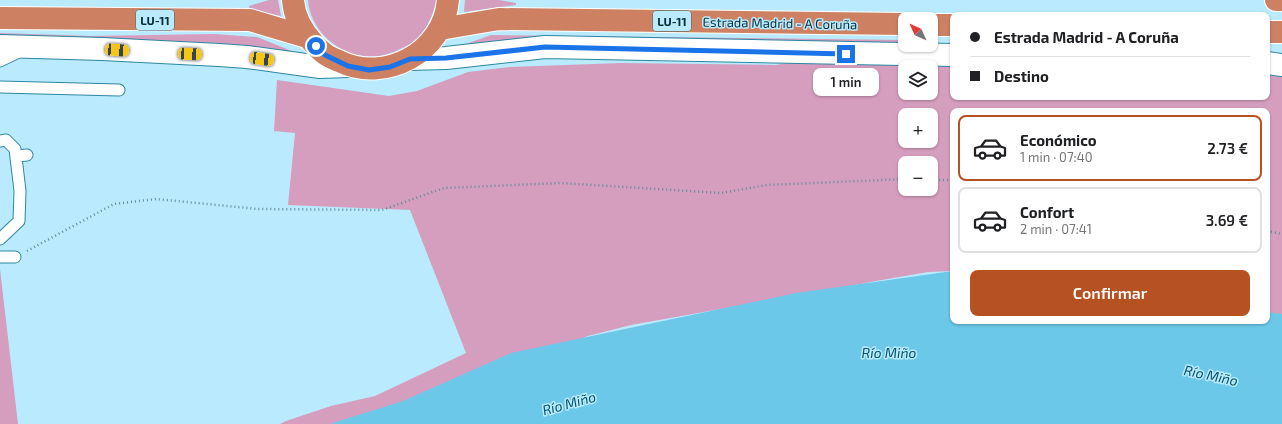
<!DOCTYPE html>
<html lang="es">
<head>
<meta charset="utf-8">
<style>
  body { margin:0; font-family:"Exo 2",sans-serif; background:#f2f2f2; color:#202124; height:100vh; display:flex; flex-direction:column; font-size:15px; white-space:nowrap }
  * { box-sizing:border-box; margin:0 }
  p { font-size:13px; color:#757577 }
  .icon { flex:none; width:22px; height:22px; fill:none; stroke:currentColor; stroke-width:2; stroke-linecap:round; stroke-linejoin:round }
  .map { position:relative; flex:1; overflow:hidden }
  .panel { position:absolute; left:950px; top:108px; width:320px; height:216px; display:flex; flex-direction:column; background:#fff; border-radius:8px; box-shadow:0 1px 3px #0004 }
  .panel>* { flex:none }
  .top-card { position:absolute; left:950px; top:12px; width:320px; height:88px; border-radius:8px; box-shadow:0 1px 3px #0004; display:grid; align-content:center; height:88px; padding:0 20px; background:#fff }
  .needle { width:26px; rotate:314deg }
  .tools { position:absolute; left:898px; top:12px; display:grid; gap:8px }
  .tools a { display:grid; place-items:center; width:40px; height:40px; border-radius:8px; background:#fff; box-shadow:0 1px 3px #0004; font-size:20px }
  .end { position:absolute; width:18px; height:18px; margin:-9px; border:5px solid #1a73e8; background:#fff; box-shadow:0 0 0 2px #fff }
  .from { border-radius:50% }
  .bubble { position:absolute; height:28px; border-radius:8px; background:#fff; box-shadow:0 1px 3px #0004; font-size:13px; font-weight:600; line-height:28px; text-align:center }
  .car { position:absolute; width:12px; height:24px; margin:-12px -6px; border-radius:5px; box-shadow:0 0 3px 1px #0007; background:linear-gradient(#f5c518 24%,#345 0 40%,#f5c518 0 76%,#345 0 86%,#f5c518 0) }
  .top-card b { display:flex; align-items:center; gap:14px; height:38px; font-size:15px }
  .top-card b+b { border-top:1px solid #e0e0e0 }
  .top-card i { width:10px; height:10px; background:#202124 }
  ul { padding:7px 0 0; list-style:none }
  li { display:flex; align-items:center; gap:12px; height:66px; margin:0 8px 6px; padding:0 12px; border:2px solid #e0e0e0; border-radius:8px }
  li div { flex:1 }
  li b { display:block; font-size:15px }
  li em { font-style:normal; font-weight:600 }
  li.selected { border-color:#b65122 }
  li>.icon { width:36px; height:36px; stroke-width:1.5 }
  .cta { display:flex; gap:8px; margin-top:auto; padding:8px 20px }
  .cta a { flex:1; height:46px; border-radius:8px; background:#b65122; color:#fff; font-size:16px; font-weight:600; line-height:46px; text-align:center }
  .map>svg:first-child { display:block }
</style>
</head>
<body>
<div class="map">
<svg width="1282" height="424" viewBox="0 0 1282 424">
  <rect width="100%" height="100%" fill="#baeafd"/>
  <path fill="#d59dbe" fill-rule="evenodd" d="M269,0h9l3,16 -31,-6 -1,-4z
    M308,0h129c-5,16 -10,31 -24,42 -3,3 -7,4 -11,6 -11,6 -25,10 -38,8 -28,-3 -54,-27 -56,-56z
    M465,0h34l17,3v2l-52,7z
    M0,33l90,3 124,-2 43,3 37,15 -33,2 -261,-13z
    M491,35l414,5v4l-445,2z
    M823,57l130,2v38h314v-27l15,2v252l-15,-4v-209h-314v160l-25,1 -52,9 -77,15 -67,11 -101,18 -43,11 -81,33 -92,55h-135l6,-3 45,-15 44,-10 91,-43 -56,-143 -122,-5 7,-72 -21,-2 3,-51 112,16 28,-5 51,-19 42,-5 111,-4 155,2zM905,67h26v26h-26zM905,115h26v26h-26zM905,163h26v26h-26z
    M0,269l18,155h-18z"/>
  <path fill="#6cc8e8" d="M953,271v50h314v-9l15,2v110h-952l73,-23 108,-48 285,-60z"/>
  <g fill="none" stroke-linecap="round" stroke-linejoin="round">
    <defs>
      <path id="lane" d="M0,61l21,-10
        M0,87l119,3
        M0,141l6,-1 9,9 5,42 -1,30 -19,18
        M17,156l10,-1
        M0,257h15"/>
      <path id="street" d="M0,46l102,3 117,6 28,2 73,10 28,-1
        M409,59l37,-1 99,-11 408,8
        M1267,63l15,2"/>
      <path id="highway" d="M293,0c1,16 10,32 21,44 3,3 7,7 11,10 4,3 9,5 14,7 46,23 105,-9 109,-61
        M1276,0h6
        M0,18l250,2 57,17
        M931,25h22
        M440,29l59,-10 406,5
        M1267,32h15"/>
    </defs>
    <use href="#lane" stroke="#2c87a3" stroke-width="13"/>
    <use href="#street" stroke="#2c87a3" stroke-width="24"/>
    <use href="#highway" stroke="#fff" stroke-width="24"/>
    <path stroke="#618d9c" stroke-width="2.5" stroke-dasharray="1 3" stroke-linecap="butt" d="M931,180h22
      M1267,231l15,3
      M27,251l87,-47 42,-5 102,10 124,1 62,-22 117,-5 160,10 46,-8 138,-6"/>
    <use href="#lane" stroke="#fff" stroke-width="11"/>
    <use href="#street" stroke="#fff" stroke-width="22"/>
    <use href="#highway" stroke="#cd8162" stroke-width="22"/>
  </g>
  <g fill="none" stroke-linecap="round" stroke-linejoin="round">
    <path stroke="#1a73e8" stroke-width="5" d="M316,46l9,9 23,11 21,4 21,-3 20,-8 36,-1 99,-11 301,7"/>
  </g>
  <g text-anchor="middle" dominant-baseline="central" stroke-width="3" stroke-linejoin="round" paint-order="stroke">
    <g fill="#baeafd" stroke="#3d6674" stroke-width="1">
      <rect x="136" y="10" width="38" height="20" rx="3"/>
      <rect x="653" y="11" width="38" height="20" rx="3"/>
    </g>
    <g font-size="12" font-weight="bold" fill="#072e3a">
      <text x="155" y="20">LU-11</text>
      <text x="672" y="21">LU-11</text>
    </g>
    <g font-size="13" fill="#072e3a" stroke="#baeafd">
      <text transform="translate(780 23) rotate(1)">Estrada Madrid - A Coruña</text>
    </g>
    <g font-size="14" font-style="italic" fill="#005469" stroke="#baeafd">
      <text x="889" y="352">Río Miño</text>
      <text transform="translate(1211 375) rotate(12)">Río Miño</text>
      <text transform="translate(569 403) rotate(-15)">Río Miño</text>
    </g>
  </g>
</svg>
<div class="tools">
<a><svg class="needle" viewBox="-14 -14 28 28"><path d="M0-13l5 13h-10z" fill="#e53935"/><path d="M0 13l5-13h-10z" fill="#757577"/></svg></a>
<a><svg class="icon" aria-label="layers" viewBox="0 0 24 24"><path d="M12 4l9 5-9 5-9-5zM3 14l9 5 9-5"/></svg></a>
<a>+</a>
<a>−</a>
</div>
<i class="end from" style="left:316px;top:46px"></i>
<i class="end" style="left:846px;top:54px"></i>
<div class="bubble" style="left:813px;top:68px;width:66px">1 min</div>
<i class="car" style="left:117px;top:50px;rotate:94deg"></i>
<i class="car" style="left:190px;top:54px;rotate:93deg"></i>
<i class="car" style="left:262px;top:59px;rotate:98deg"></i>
<div class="top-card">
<b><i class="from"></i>Estrada Madrid - A Coruña</b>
<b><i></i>Destino</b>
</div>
<section class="panel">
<ul>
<li class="selected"><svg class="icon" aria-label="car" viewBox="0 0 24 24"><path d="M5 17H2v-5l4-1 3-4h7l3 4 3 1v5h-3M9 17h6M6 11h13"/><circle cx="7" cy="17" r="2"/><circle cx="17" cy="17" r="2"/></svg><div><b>Económico</b><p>1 min · 07:40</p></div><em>2.73 €</em></li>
<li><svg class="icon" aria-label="car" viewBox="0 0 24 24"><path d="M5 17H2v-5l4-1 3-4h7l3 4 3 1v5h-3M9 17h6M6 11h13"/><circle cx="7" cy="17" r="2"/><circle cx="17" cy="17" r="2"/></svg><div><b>Confort</b><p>2 min · 07:41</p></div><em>3.69 €</em></li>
</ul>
<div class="cta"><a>Confirmar</a></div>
</section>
</div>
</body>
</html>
